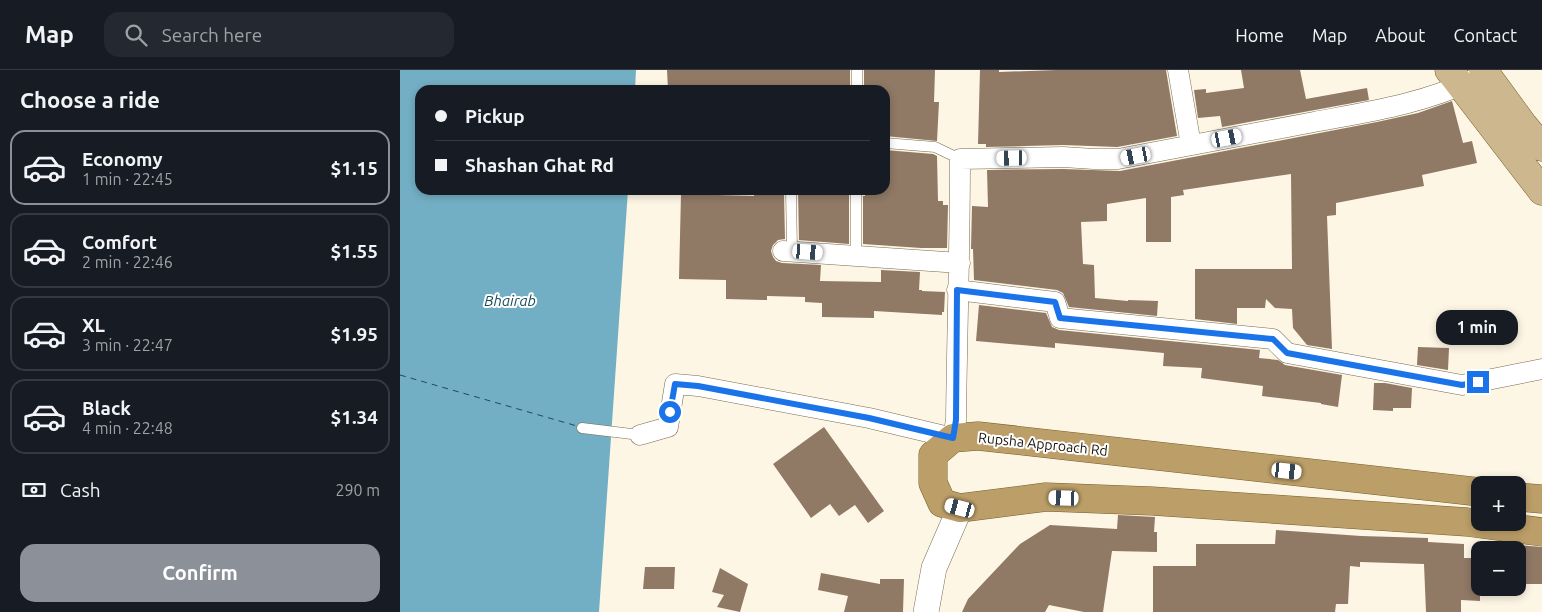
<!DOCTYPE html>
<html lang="en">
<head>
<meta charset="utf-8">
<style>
  body { margin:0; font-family:Ubuntu,sans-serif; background:#242831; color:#f1f3f6; height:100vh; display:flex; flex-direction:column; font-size:19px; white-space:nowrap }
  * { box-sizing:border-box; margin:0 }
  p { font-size:16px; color:#9ea1a6 }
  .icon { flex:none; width:28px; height:28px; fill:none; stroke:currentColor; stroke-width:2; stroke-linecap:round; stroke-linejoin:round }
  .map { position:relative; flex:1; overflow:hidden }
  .drawer { display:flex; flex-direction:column; background:#171b24; width:400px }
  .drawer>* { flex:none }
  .top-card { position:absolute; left:15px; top:15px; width:475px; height:110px; border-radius:15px; box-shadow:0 2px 8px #0003; display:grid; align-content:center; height:110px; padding:0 20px; background:#171b24 }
  .buttons { position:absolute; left:1071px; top:406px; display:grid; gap:10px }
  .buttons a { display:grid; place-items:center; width:55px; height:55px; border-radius:10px; background:#171b24; box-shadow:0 2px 8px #0003; font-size:25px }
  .end { position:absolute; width:22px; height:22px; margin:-11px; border:6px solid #1a73e8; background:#fff; box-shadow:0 0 0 2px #fff }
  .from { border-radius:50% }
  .bubble { position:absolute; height:35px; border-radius:15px; background:#171b24; box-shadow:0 2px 8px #0003; font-size:16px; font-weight:600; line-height:35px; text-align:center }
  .car { position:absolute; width:15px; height:30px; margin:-15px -8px; border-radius:6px; box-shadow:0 0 4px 1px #0007; background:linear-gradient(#fff 24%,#345 0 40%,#fff 0 76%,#345 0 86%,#fff 0) }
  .top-card b { display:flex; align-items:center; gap:18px; height:48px; font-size:19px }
  .top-card b+b { border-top:1px solid #363941 }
  .top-card i { width:12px; height:12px; background:#f1f3f6 }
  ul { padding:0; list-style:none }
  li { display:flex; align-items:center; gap:15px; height:75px; margin:0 10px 8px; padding:0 10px; border:2px solid #363941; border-radius:15px }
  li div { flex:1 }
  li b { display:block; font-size:19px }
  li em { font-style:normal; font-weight:600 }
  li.active { border-color:#8c9099 }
  li>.icon { width:45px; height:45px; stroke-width:1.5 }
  h2 { padding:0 20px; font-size:22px; line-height:60px }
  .pay { display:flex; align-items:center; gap:12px; height:55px; padding:0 20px; font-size:19px }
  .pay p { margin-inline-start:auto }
  .cta { display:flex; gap:10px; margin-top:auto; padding:10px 20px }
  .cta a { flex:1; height:58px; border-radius:15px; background:#8c9099; color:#fff; font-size:20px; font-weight:600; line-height:58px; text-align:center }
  header { display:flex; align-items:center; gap:30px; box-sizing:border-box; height:70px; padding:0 25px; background:#171b24; border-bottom:1px solid #363941 }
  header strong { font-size:24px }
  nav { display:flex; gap:28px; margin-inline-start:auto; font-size:18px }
  .search { width:350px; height:45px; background:#242831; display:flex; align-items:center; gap:12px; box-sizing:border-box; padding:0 18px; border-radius:15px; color:#9ea1a6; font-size:19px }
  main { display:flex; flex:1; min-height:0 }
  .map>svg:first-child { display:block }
</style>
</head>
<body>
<header>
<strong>Map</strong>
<div class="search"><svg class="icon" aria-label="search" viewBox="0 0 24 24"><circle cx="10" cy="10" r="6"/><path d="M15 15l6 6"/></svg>Search here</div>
<nav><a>Home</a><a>Map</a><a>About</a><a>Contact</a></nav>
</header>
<main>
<section class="drawer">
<h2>Choose a ride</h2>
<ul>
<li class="active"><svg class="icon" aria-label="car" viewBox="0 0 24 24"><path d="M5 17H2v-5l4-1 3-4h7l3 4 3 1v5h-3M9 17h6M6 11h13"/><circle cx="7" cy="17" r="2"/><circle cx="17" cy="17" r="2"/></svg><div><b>Economy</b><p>1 min · 22:45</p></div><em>$1.15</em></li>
<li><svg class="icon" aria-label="car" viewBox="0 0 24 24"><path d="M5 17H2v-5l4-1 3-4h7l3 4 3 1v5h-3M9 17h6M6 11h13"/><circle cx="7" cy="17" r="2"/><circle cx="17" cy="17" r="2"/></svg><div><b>Comfort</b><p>2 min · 22:46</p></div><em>$1.55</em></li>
<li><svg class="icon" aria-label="car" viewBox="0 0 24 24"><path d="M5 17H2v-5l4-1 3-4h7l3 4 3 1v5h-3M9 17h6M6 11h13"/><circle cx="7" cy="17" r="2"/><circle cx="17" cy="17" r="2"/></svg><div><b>XL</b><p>3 min · 22:47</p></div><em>$1.95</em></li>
<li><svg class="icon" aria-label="car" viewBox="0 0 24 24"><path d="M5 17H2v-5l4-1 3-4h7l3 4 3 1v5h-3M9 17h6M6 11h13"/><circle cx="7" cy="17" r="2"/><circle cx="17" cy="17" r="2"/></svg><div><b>Black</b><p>4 min · 22:48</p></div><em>$1.34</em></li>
</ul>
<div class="pay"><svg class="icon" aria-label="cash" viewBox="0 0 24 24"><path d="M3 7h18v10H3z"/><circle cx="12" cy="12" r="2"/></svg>Cash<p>290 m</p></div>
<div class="cta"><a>Confirm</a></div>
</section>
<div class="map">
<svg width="1142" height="542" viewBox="0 0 1142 542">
  <rect width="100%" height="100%" fill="#fef6e4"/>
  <path fill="#73afc4" d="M0,0h236l-1,20h-215v100h208l-29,422h-199z"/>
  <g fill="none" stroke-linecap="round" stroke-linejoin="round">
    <path stroke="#184c5b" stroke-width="1" stroke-dasharray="6 5" stroke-linecap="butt" d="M0,305l177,51"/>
  </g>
  <path fill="#907965" d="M267,0h183v20h-182z
    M464,0h71l-1,32h5l-2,39 -52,-5v-46h-21z
    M580,0h19v2l57,-2h110l11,66 -60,11 -54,-2 -77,2v-3h-8z
    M841,0h59l6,29 61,-11 2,12 -147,27 -2,-11 -22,2 -4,-28 12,-1v4l38,-5z
    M1052,31l11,42 9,-2 5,22 -55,12 2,11 -88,17v12l-9,1 5,133 -25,-4 -14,-17 -1,-19 -17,-1 -9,-9 -1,9h-28v16l-42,-5v-50h97l-1,-95 -108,16 1,5 -13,2v45h-25v-44l-39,6v17l-26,1 2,42 11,1 1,33 33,3v-1l30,1 -1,15 -88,-9 -6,-14 -6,-3 -83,-10 -1,-31h-2l1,-43 16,1 -1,-37 76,-1 57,2 257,-49 41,-9z
    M485,80l48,4 4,2 1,45h5v4h5l-1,43h-26l-58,-4v-48h2v-6h20z
    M398,120h13l1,4 37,1v49l-50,-4z
    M281,124l73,2v-2h30l1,45 -7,1 -5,5 -2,6 2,6 3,4 6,2 39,2 -1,16 61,1v-12l39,2 -1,18h3v1l23,1 -1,20h-2v3l-68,-4v7l-52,-1v-14l-17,-1v-5l-38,-1v4l-41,-1v-19l-47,-1z
    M579,235l67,8 6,14 7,3 201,20 -1,8 19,2 7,5 57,10 -4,32 -17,-3v-1l-59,-7 1,-10 -62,-8 1,-10 -39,-2 1,-13 -109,-10v5l-79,-7z
    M1018,277l31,1 -1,22 -31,-5z
    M974,313h11l27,5 -1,20h-18v3l-20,-1z
    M424,357l60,84 -16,12 -13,-18 -16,11 -9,-12 -19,14 -38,-54z
    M718,445l37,2 -1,15h3v20l-45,-1 -9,61h-19l-35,-7 -4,7h-83l6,-13 52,-55 30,-19 67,4z
    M876,460l85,6 67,2v4l36,2v14h16v43l-19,-1v12h-35l-2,-48 -64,-2v5l-10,-1 -2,38h-12l-1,8h-182v-46h43v-22h79z
    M1118,475l24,2v37h-24z
    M245,497h30l-1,22h-31z
    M320,498l28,16 -8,28 -23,-5 7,-12 -12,-3z
    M421,503l59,11v-5h24l-1,33h-59l4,-16 -30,-6z"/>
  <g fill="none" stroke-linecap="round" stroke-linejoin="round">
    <defs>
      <path id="service" d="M457,20v-20
        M485,73l50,4 25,12
        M389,120h2l1,61
        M456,186v-66
        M182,358l58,7"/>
      <path id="minor" d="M778,0l13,75
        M383,181l177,12
        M557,220l98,12 5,16 213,21 14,14 175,32 80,-16
        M240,365l28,-8 7,-43 23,2 171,32 84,20 3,-18c1,-87 4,-174 4,-261l103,-2 31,2h24c65,-12 130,-25 196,-37 53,-10 109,-18 158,-42"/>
      <path id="tertiary" d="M526,542l8,-44 26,-60"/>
      <path id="primary" d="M1049,0l93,121
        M1083,0l41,56 18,21"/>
      <path id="trunk" d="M1080,422l-502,-56 -25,2 -20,17v28l9,20 18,5 86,-11 106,4 315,21 75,10
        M1118,427l24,2"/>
    </defs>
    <use href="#service" stroke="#776b52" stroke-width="11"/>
    <use href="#minor" stroke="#776b52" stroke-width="21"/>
    <use href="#tertiary" stroke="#776b52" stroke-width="26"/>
    <use href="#primary" stroke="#785f2e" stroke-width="29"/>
    <use href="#trunk" stroke="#785f2e" stroke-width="29"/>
    <use href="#service" stroke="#fff" stroke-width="10"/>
    <use href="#minor" stroke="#fff" stroke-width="20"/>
    <use href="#tertiary" stroke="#fff" stroke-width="25"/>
    <use href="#primary" stroke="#cdb78e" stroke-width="28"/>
    <use href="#trunk" stroke="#bc9f68" stroke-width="28"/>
  </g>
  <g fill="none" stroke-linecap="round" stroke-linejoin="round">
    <path stroke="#1a73e8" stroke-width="6" d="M270,342l5,-28 23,2 171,32 84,20 3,-18 1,-130 98,12 5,16 213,21 14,14 175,32 16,-3"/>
  </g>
  <g text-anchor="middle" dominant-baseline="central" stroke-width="4" stroke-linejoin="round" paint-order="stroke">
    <g font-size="14" fill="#19140a" stroke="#fff">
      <text transform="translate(643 374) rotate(6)">Rupsha Approach Rd</text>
    </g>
    <g font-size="15" font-style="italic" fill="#184c5b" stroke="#fff">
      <text x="110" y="230">Bhairab</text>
    </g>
  </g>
</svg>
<div class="buttons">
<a>+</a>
<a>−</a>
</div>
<i class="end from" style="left:270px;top:342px"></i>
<i class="end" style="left:1078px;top:312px"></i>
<div class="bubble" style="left:1036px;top:240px;width:82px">1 min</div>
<i class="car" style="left:827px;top:68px;rotate:79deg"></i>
<i class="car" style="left:736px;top:86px;rotate:259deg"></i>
<i class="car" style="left:612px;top:88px;rotate:269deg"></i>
<i class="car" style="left:408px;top:182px;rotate:94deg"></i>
<i class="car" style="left:887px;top:401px;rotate:96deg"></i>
<i class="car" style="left:664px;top:428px;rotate:272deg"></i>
<i class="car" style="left:560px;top:438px;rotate:285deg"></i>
<div class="top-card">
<b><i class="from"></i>Pickup</b>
<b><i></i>Shashan Ghat Rd</b>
</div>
</div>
</main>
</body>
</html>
